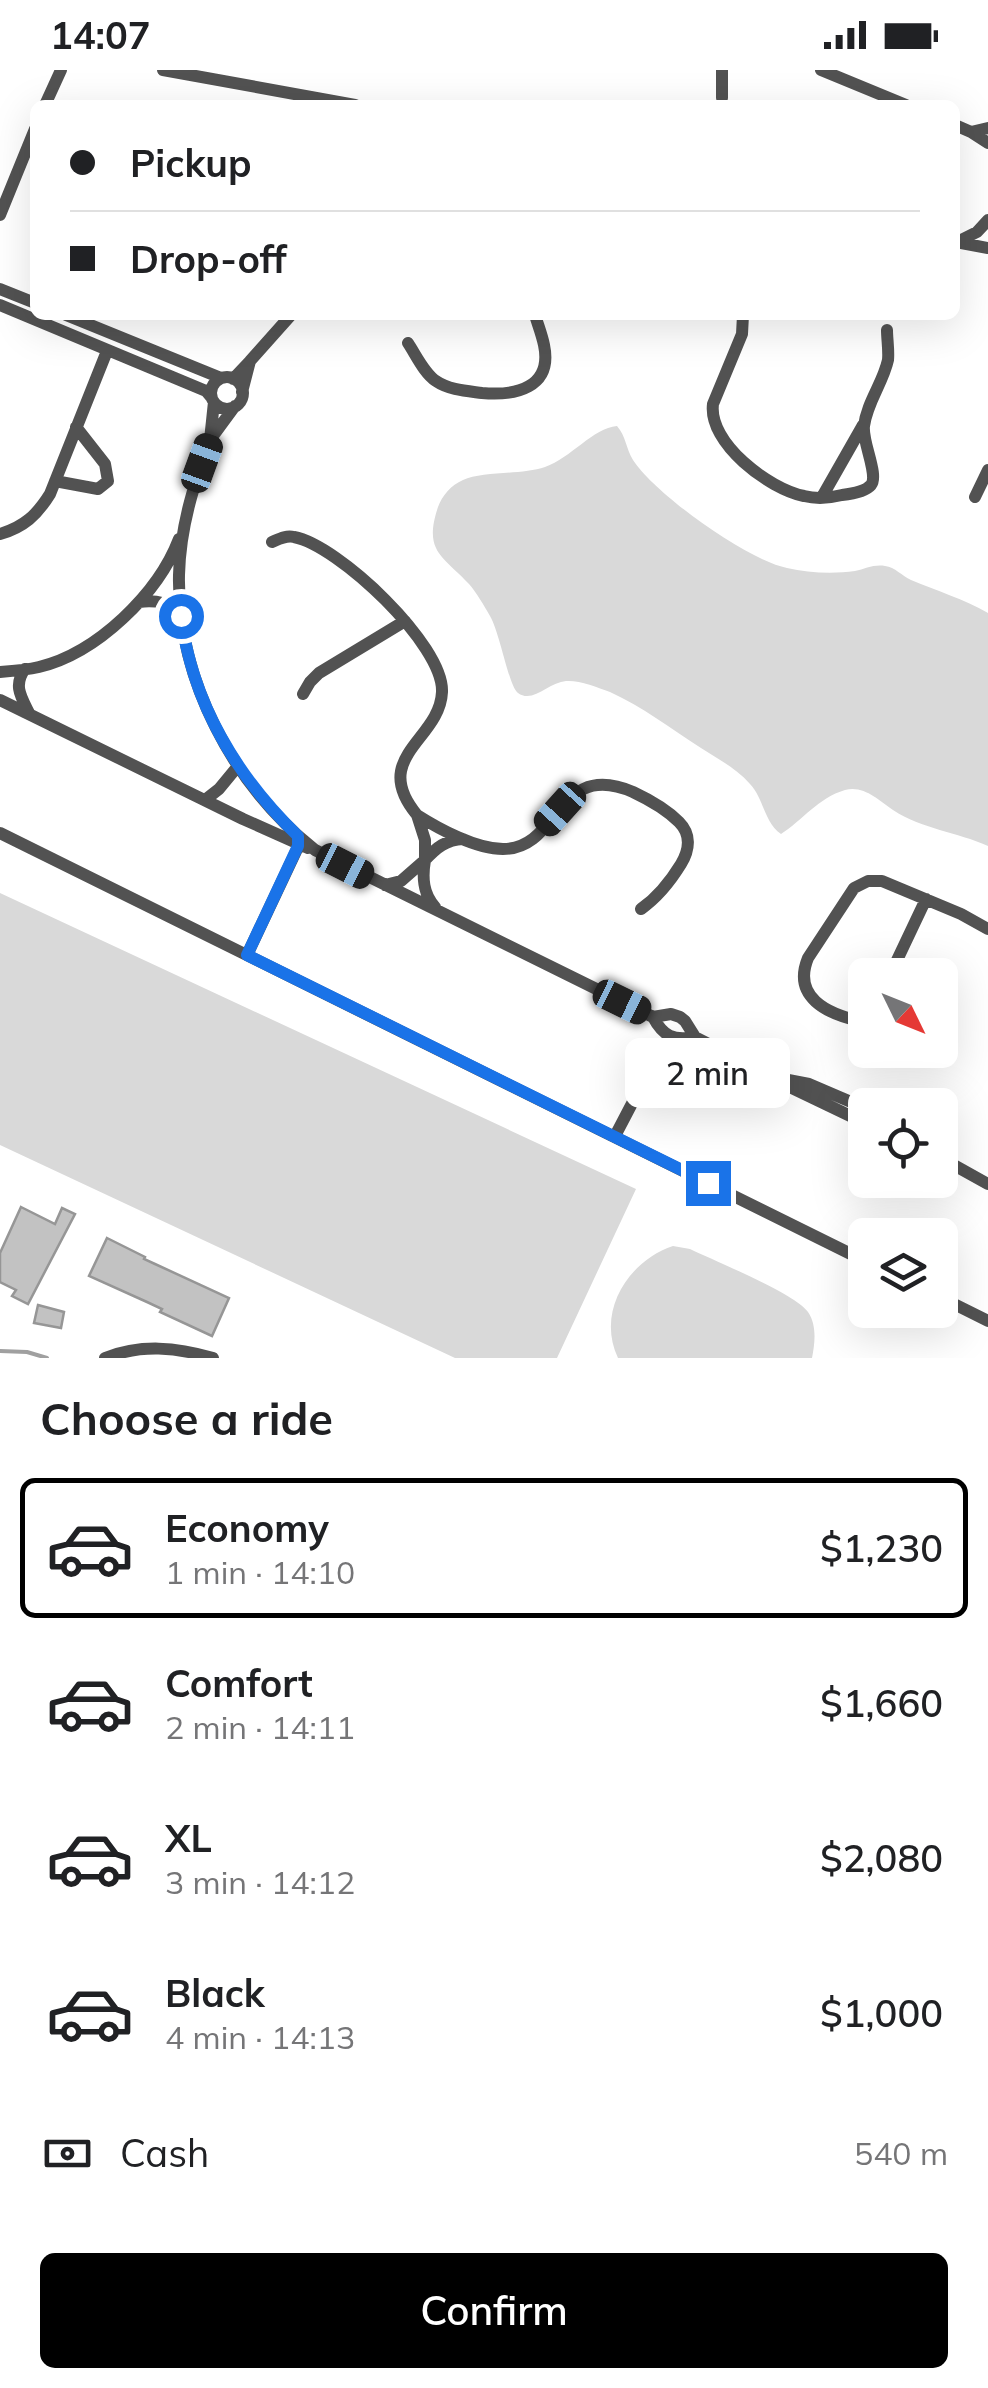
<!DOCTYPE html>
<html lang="en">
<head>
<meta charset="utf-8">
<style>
  body { margin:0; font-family:Mulish,sans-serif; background:#f6f6f6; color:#202124; height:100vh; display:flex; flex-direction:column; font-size:38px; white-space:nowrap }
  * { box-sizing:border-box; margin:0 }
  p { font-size:32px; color:#757577 }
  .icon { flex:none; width:55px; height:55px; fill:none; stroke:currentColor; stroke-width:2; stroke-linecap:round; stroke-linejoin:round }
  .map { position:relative; height:1288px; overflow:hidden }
  .drawer { display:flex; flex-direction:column; background:#fff; flex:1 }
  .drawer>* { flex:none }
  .guide { position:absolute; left:30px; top:30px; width:930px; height:220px; border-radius:15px; box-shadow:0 10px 40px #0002; display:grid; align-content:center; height:220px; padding:0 40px; background:#fff }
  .needle { width:65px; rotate:133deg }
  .tools { position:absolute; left:848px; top:888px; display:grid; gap:20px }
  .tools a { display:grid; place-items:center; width:110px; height:110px; border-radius:15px; background:#fff; box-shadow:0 10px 40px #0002; font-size:50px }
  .end { position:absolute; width:45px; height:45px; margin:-22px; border:12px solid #1a73e8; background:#fff; box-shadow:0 0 0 5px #fff }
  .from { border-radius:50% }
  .bubble { position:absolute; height:70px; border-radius:15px; background:#fff; box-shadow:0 10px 40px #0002; font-size:32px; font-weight:600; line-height:70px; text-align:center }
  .car { position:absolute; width:30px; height:60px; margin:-30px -15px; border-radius:12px; box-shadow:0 0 8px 2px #0007; background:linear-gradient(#222 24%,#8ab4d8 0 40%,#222 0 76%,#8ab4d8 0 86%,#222 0) }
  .guide b { display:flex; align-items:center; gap:35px; height:95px; font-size:38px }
  .guide b+b { border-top:2px solid #e0e0e0 }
  .guide i { width:25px; height:25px; background:#202124 }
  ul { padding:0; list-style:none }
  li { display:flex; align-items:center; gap:30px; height:140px; margin:0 20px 15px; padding:0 20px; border:5px solid transparent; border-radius:15px }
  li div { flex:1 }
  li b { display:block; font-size:38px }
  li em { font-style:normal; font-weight:600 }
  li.on { border-color:#000 }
  li>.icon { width:90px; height:90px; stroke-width:1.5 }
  h2 { padding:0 40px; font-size:45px; line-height:120px }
  .pay { display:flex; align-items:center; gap:25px; height:110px; padding:0 40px; font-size:38px }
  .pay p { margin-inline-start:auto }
  .action { display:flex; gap:20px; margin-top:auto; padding:20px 40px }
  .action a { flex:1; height:115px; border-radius:15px; background:#000; color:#fff; font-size:40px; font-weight:600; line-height:115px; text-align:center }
  .status { display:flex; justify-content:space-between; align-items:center; height:70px; padding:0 50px; background:#fff; direction:ltr }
  .status svg { height:28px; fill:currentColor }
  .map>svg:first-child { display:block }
</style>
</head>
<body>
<div class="status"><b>14:07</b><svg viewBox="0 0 49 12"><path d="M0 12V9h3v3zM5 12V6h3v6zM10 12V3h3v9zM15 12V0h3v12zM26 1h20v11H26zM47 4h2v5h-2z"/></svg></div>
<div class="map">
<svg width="988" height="1288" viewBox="0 0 988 1288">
  <rect width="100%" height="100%" fill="#fff"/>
  <path fill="#d9d9d9" d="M617,356c9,10 9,23 16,34 22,34 114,100 154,108 21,5 47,6 68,3 10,-2 19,-7 30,-5 10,1 17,10 26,14 26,11 53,19 77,33v233c-31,-14 -66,-17 -95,-36 -15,-10 -29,-25 -48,-20 -27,8 -42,30 -64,44 -17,-12 -17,-35 -31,-50 -14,-16 -32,-25 -49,-36 -31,-20 -58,-41 -91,-56 -13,-5 -31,-12 -44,-11 -17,1 -33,23 -48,12 -9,-6 -18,-60 -28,-77 -6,-10 -13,-23 -21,-32 -26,-28 -46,-32 -31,-77 4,-11 13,-22 25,-27 19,-9 59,-5 82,-13 26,-9 48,-39 72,-41z
    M0,823l636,296 -79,169h-102l-455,-213z
    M673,1176l17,3c23,11 106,45 118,63 9,13 7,31 4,46h-194c-22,-46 10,-97 55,-112z"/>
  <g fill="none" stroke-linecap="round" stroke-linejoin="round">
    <path stroke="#a0a0a0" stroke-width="4" d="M0,1281l27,1 20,6"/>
  </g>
  <path fill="#c2c2c2" stroke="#969696" stroke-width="2.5" d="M21,1137l34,17 7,-16 13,6 -47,90 -16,-8 4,-6 -16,-8v-29z
    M107,1168l38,19 -1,2 11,5 74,34 -17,38 -52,-24 2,-3 -15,-7 -58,-26z
    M38,1235l26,7 -3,16 -27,-5z"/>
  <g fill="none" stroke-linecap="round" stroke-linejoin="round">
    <path stroke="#525252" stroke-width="12" d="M163,0l192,35
      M821,0l85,35
      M722,28v-28
      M45,35l16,-35
      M955,55l16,7
      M988,58l-17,4 17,11
      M0,145l35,-86
      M956,172l32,6
      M957,172l20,-10 11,-12
      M0,219l35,14
      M0,235l206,86 5,6
      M66,245l155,63
      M743,245l-1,19 -29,70c-5,39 56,85 91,92 12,3 26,2 38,-1 9,-1 23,-3 29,-10 8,-10 -9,-43 -7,-59 3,-24 19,-43 24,-66 1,-9 -1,-21 -1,-30
      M408,273c8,12 16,30 28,38 13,9 31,10 46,12 33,3 71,-5 62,-48 -2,-10 -6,-20 -9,-30
      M250,291l41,-46
      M211 323a16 16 0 1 1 32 0a16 16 0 1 1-32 0Z
      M233,309l17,-18 -8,31
      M214,332l-4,38 25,-34
      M210,370c-16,44 -30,87 -31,135 -2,105 55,211 136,275l338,167
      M55,411l43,8 10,-8 -3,-17 -29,-37
      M822,427l41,-72
      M975,427l13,-27
      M0,464c24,-7 37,-19 50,-40l57,-143
      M272,472c7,-3 14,-7 22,-5 44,8 150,108 148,155 -2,48 -73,65 -25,123
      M139,532c17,-2 31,0 42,14
      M25,599c-12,16 -4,28 4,44
      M0,602c13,-1 26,-2 39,-5 58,-14 119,-73 140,-128
      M303,624l7,-12 9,-9 86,-52
      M0,630l243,119 65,29
      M205,730l14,-11 19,-23
      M0,763l865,428
      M463,769c-17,1 -26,8 -38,21v-20l-8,-25c22,14 59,34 86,34 58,0 53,-90 130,-57 17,8 33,17 46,30 12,12 11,27 2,42 -11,18 -23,33 -40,45
      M385,815l16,-4 24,-21c-3,18 -2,34 10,47
      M247,885l52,-110v-6
      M890,905l36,-76
      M865,948l-5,3c-33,-7 -68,-24 -52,-63l46,-70 14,-7h14l79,33 27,15
      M695,967c-22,4 -32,-1 -42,-20l18,-3 9,3 5,4 10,16 53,27 35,15 26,5 56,24
      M783,1009l9,9 73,35
      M615,1066l45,-86
      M943,1089l45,25
      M940,1227l48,24
      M105,1288c36,-14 71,-11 108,0"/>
  </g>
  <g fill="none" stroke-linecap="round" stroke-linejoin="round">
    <path stroke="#1a73e8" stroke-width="12" d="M181,546c11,87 56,161 117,220v10l-51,109 461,228"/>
  </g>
</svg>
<div class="tools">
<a><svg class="needle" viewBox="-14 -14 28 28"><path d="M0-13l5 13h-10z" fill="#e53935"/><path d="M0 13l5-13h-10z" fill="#757577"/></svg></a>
<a><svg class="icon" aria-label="locate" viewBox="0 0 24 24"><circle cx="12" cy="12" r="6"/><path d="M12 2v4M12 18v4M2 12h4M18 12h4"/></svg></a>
<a><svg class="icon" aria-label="layers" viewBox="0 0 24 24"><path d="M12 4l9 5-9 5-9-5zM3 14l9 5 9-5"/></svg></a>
</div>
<i class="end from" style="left:181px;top:546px"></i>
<i class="end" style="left:708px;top:1113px"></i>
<div class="bubble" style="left:625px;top:968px;width:165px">2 min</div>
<i class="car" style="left:202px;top:393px;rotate:20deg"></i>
<i class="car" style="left:560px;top:739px;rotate:222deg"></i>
<i class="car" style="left:345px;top:796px;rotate:117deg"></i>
<i class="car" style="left:622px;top:932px;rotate:116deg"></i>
<div class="guide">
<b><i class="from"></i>Pickup</b>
<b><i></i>Drop-off</b>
</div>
</div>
<section class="drawer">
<h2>Choose a ride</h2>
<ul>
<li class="on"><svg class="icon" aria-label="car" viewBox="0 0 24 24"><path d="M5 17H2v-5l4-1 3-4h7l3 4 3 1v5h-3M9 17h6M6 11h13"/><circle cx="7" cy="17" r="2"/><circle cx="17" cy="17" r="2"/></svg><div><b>Economy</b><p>1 min · 14:10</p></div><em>$1,230</em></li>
<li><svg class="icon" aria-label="car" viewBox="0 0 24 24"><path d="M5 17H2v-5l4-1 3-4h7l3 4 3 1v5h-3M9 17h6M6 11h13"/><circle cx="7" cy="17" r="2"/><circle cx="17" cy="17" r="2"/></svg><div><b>Comfort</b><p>2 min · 14:11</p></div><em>$1,660</em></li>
<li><svg class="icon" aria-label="car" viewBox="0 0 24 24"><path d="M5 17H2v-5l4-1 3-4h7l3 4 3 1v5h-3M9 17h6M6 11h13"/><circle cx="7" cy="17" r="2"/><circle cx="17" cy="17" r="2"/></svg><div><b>XL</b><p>3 min · 14:12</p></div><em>$2,080</em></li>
<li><svg class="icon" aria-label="car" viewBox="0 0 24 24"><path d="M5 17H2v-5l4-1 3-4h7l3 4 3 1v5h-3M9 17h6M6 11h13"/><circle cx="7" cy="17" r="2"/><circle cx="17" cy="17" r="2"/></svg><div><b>Black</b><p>4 min · 14:13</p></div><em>$1,000</em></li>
</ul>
<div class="pay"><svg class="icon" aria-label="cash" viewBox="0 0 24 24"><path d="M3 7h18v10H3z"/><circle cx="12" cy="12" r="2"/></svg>Cash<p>540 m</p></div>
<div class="action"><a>Confirm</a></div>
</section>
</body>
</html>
